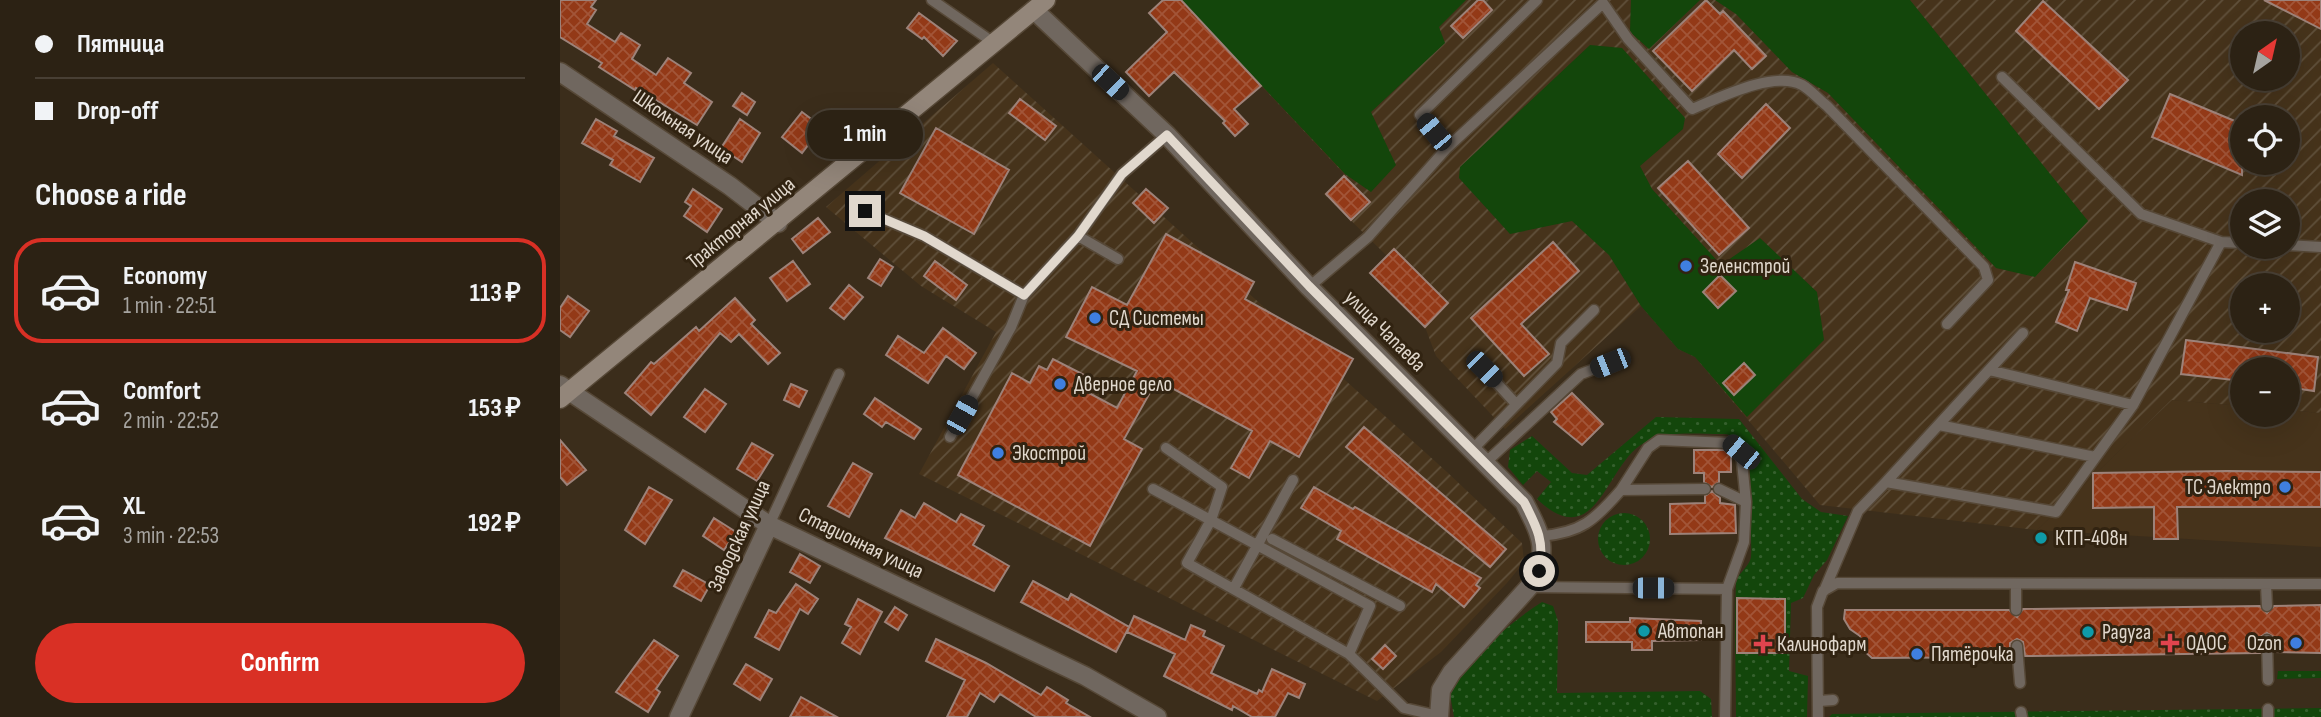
<!DOCTYPE html>
<html lang="en">
<head>
<meta charset="utf-8">
<style>
  body { margin:0; font-family:"Sofia Sans Condensed",sans-serif; background:#342a1d; color:#f1f3f6; height:100vh; display:flex; flex-direction:column; font-size:26px; white-space:nowrap }
  * { box-sizing:border-box; margin:0 }
  p { font-size:23px; color:#a6a4a0 }
  .icon { flex:none; width:38px; height:38px; fill:none; stroke:currentColor; stroke-width:2; stroke-linecap:round; stroke-linejoin:round }
  .map { position:relative; flex:1; overflow:hidden }
  .panel { display:flex; flex-direction:column; background:#2c2214; width:560px }
  .panel>* { flex:none }
  .hud { display:grid; align-content:center; height:154px; padding:0 35px; background:#2c2214 }
  .needle { width:46px; rotate:34deg }
  .fabs { position:absolute; left:1670px; top:21px; display:grid; gap:14px }
  .fabs a { display:grid; place-items:center; width:70px; height:70px; border-radius:50%; background:#2c2214; box-shadow:0 7px 28px #0002,0 0 0 2px #483f34; font-size:35px }
  .end { position:absolute; width:32px; height:32px; margin:-16px; border:9px solid #e1d8cd; background:#111; box-shadow:0 0 0 4px #111 }
  .from { border-radius:50% }
  .bubble { position:absolute; height:49px; border-radius:24px; background:#2c2214; box-shadow:0 7px 28px #0002,0 0 0 2px #483f34; font-size:23px; font-weight:700; line-height:49px; text-align:center }
  .car { position:absolute; width:21px; height:42px; margin:-21px -10px; border-radius:9px; box-shadow:0 0 5px 2px #0007; background:linear-gradient(#222 24%,#8ab4d8 0 40%,#222 0 76%,#8ab4d8 0 86%,#222 0) }
  .hud b { display:flex; align-items:center; gap:24px; height:66px; font-size:26px }
  .hud b+b { border-top:2px solid #483f34 }
  .hud i { width:18px; height:18px; background:#f1f3f6 }
  ul { padding:0; list-style:none }
  li { display:flex; align-items:center; gap:21px; height:105px; margin:0 14px 10px; padding:0 21px; border:4px solid transparent; border-radius:28px }
  li div { flex:1 }
  li b { display:block; font-size:26px }
  li em { font-style:normal; font-weight:700 }
  li.on { border-color:#d93025 }
  li>.icon { width:63px; height:63px; stroke-width:1.5 }
  h2 { padding:0 35px; font-size:32px; line-height:84px }
  .primary-button { display:flex; gap:14px; margin-top:auto; padding:14px 35px }
  .primary-button a { flex:1; height:80px; border-radius:42px; background:#d93025; color:#fff; font-size:28px; font-weight:700; line-height:80px; text-align:center }
  main { display:flex; flex:1; min-height:0 }
  .map>svg:first-child { display:block }
</style>
</head>
<body>
<main>
<section class="panel">
<div class="hud">
<b><i class="from"></i>Пятница</b>
<b><i></i>Drop-off</b>
</div>
<h2>Choose a ride</h2>
<ul>
<li class="on"><svg class="icon" aria-label="car" viewBox="0 0 24 24"><path d="M5 17H2v-5l4-1 3-4h7l3 4 3 1v5h-3M9 17h6M6 11h13"/><circle cx="7" cy="17" r="2"/><circle cx="17" cy="17" r="2"/></svg><div><b>Economy</b><p>1 min · 22:51</p></div><em>113 ₽</em></li>
<li><svg class="icon" aria-label="car" viewBox="0 0 24 24"><path d="M5 17H2v-5l4-1 3-4h7l3 4 3 1v5h-3M9 17h6M6 11h13"/><circle cx="7" cy="17" r="2"/><circle cx="17" cy="17" r="2"/></svg><div><b>Comfort</b><p>2 min · 22:52</p></div><em>153 ₽</em></li>
<li><svg class="icon" aria-label="car" viewBox="0 0 24 24"><path d="M5 17H2v-5l4-1 3-4h7l3 4 3 1v5h-3M9 17h6M6 11h13"/><circle cx="7" cy="17" r="2"/><circle cx="17" cy="17" r="2"/></svg><div><b>XL</b><p>3 min · 22:53</p></div><em>192 ₽</em></li>
</ul>
<div class="primary-button"><a>Confirm</a></div>
</section>
<div class="map">
<svg width="1761" height="717" viewBox="0 0 1761 717">
  <defs>
    <pattern id="industrial-furrows" width="10" height="10" patternUnits="userSpaceOnUse" patternTransform="scale(1.75)"><rect width="10" height="10" fill="#46331b"/><path d="M-1 1l2-2M0 10L10 0M9 11l2-2" fill="none" stroke="#60503b"/></pattern>
    <pattern id="grass-dots" width="8" height="8" patternUnits="userSpaceOnUse" patternTransform="scale(1.75)"><rect width="8" height="8" fill="#13460b"/><path d="M2 2h.1M6 6h.1" fill="none" stroke="#35602d" stroke-width="1.8" stroke-linecap="round"/></pattern>
    <pattern id="building-cross-hatch" width="8" height="8" patternUnits="userSpaceOnUse" patternTransform="scale(1.75)"><rect width="8" height="8" fill="#933917"/><path d="M0 0l8 8M0 8l8-8" fill="none" stroke="#a25538"/></pattern>
  </defs>
  <rect width="100%" height="100%" fill="#3b2d1b"/>
  <path fill="#46331b" d="M1612,400l70,6v9h45v-5l34,3v134l-284,-17z"/>
  <path fill="url(#industrial-furrows)" fill-rule="evenodd" d="M621,0h1140v413l-34,-3v-41h-45v37l-70,-6 -135,130 -217,-25 -125,-148 -17,-8 -37,-43 -136,123 -69,-73 -11,-29 23,-24 -54,-54 -7,7 -63,-62 20,-20zM1682,33h45v46h-45zM1682,117h45v46h-45zM1682,201h45v46h-45zM1682,285h45v46h-45z
    M433,63l454,409 75,71 2,19 -17,21 -66,69 -64,49 -458,-227 77,-142 -75,-46 -95,-79z"/>
  <path fill="url(#grass-dots)" d="M1096,417l83,2 63,80 19,13 27,4 -21,44 -13,15 -11,23 -12,5 -2,68 19,5 -1,41h-71c0,-44 -2,-89 0,-133 0,-10 13,-16 15,-27 1,-13 -1,-29 -1,-42 0,-23 7,-81 -28,-81 -26,0 -55,-4 -78,9 -38,20 -47,113 -107,56l14,-17 -14,-11 -14,14 -15,-18 2,-17 22,-14 40,37 15,2z
    M1038 539a26 26 0 1 1 52 0a26 26 0 1 1-52 0Z
    M982,602l11,4 5,15 -1,72 143,-2 11,8 1,18h-258l-4,-23c21,-37 56,-69 92,-92z
    M1718,671h43v7l-44,1z
    M1761,708v9h-492l3,-3z"/>
  <path fill="#13460b" d="M621,0h285l-27,27 6,16 -74,69 25,53 -25,27 -26,-18z
    M1071,0h69l-51,49 -19,-17z
    M1155,0h195l178,221 -53,56 -39,-9 -168,-175 -36,-21 -56,-58z
    M1030,45l32,3 63,70 -2,11 -43,37 12,23 69,76 39,-27 57,54 7,48 -77,77 -52,-60 -17,-8 -37,-43 -32,-51 -37,-34 -62,13 -51,-56 1,-11z"/>
  <path fill="url(#building-cross-hatch)" stroke="#9d8279" stroke-width="2" d="M0,0h36l-5,7 5,3 -9,14 28,18 6,-9 19,12 -8,14 24,16 12,-17 23,15 -7,10 28,19 -15,23 -61,-37 -1,2 -36,-23 3,-4 -42,-26z
    M603,0h18l80,86 -27,23 14,15 -13,12 -12,-13 2,-2 -51,-49 -25,24 -23,-24 41,-40 -18,-19z
    M918,0h5l9,10 -29,28 -12,-12z
    M1146,0l14,14 3,-3 43,45 -14,13 -18,-19 -42,41 -39,-40z
    M1704,0h57v29z
    M1483,1l85,79 -29,29 -83,-78z
    M359,13l38,28 -14,15 -19,-19 -2,2 -15,-11z
    M182,93l13,9 -8,13 -14,-9z
    M1610,94l72,30v51l-90,-38z
    M460,99l36,27 -11,14 -36,-27z
    M1206,104l24,24 -48,50 -24,-24z
    M242,112l20,15 -20,26 -20,-16z
    M36,119l21,12 -3,5 40,22 -14,24 -30,-17 3,-5 -31,-17z
    M180,119l20,14 -18,29 -21,-14z
    M376,128l73,42 -35,64 -74,-41z
    M1128,161l61,67 -30,27 -61,-67z
    M784,176l26,26 -19,18 -25,-26z
    M133,189l29,20 -15,23 -23,-16 7,-10 -6,-4z
    M586,189l22,19 -14,15 -21,-20z
    M258,218l12,14 -27,21 -11,-14z
    M606,234l88,48 -9,17 108,60 -54,98 -29,-16 -21,37 -18,-10 21,-37 -95,-51 -33,59 18,10 -52,97 -132,-71 54,-102 18,10 9,-17 8,4 6,-11 39,20 -7,12 32,17 20,-37 -71,-34 26,-50 35,18z
    M993,242l26,29 -58,53 28,30 -25,22 -53,-58z
    M834,249l54,54 -23,24 -55,-54z
    M320,259l13,8 -12,19 -13,-8z
    M233,261l17,23 -23,17 -17,-23z
    M375,261l32,24 -11,15 -32,-24z
    M1515,262l61,21 -9,27 -37,-12 -13,33 -21,-9 13,-32h-3z
    M1160,275l16,16 -18,17 -15,-16z
    M289,285l14,12 -19,22 -14,-11z
    M8,296l21,15 -19,26 -10,-7v-22z
    M175,298l20,22 -4,4 29,29 -12,11 -29,-30 -8,8 -11,-9 -69,82 -26,-22 26,-31 3,2 42,-37 3,4z
    M383,328l33,25 -12,16 -18,-13 -18,27 -42,-28 12,-19 26,17z
    M1626,340l132,17 -4,34 -27,-4v-18h-45v12l-61,-7z
    M1184,363l11,12 -21,20 -11,-12z
    M231,384l16,7 -8,16 -15,-7z
    M145,389l21,15 -21,28 -21,-15z
    M1012,393l31,31 -21,21 -28,-23 3,-3 -6,-7z
    M315,398l46,31 -7,10 -28,-17 -4,5 -18,-13z
    M804,427l142,122 -16,18 -144,-120z
    M0,440l26,30 -19,15 -7,-8z
    M192,443l21,12 -16,26 -20,-12z
    M1134,450h32l5,4v18h-12v10l-7,5 -8,-5v-9h-10z
    M293,463l19,11 -23,43 -21,-11z
    M1667,471l94,1v35h-144l1,32h-24v-32l-61,1v-35z
    M89,487l23,13 -27,44 -20,-14z
    M754,487l39,22 2,-2 126,71 -5,7 4,3 -16,19 -28,-23 -4,8 -95,-53 4,-8 -40,-23z
    M1152,491l8,7v5l15,2 1,28 -66,1v-30l35,-1v-7z
    M364,503l32,19 5,-8 23,12 -11,19 36,21 -15,25 -109,-53 16,-28 14,8z
    M154,518l22,14 -12,18 -21,-14z
    M240,554l20,12 -10,17 -20,-11z
    M123,570l27,15 -9,16 -27,-15z
    M473,581l35,19 3,-6 58,33 -13,25 -95,-50z
    M236,584l22,15 -10,15 -8,-5 -21,41 -24,-13 14,-27 7,3z
    M1177,598l48,1v54h-48z
    M298,599l24,13 -22,42 -18,-11 9,-16 -6,-3z
    M1761,605v48l-46,-1 -1,-15 -7,-4 -7,4v16l-235,3 -2,-14 -6,-3 -7,4v14l-138,1 -10,-9 -2,-13 -10,-7 -6,-10 1,-9h164l8,7 6,-8 237,-3 7,7 7,-7z
    M335,607l12,8 -9,15 -13,-8z
    M574,616l51,24 6,-15 14,6 -2,5 21,10 -13,27 46,21 2,-4 3,2 10,-23 33,15 -6,14 -11,-5 -13,24h-23l-19,-11 -1,4 -68,-34 11,-22 -48,-22z
    M1070,618l71,3v19l-49,1v9h-20v-8h-46v-20h44z
    M376,639l50,24 55,32 6,-8 21,13 -2,3 24,14h-54l-36,-23 -6,8 -14,-9 -13,24h-20l18,-37 -39,-19z
    M94,640l24,16 -22,33 4,3 -12,20 -32,-20z
    M825,645l11,11 -13,13 -11,-10z
    M186,664l26,15 -12,21 -26,-16z
    M241,697l36,20h-47z"/>
  <g fill="none" stroke-linecap="round" stroke-linejoin="round">
    <defs>
      <path id="service" d="M372,0l62,43
        M1442,77l139,137 80,28
        M887,148l-27,-33 117,-115
        M305,211l59,25 100,59
        M518,236l40,23
        M1727,245l34,2
        M749,287l59,-50 79,-89 156,-145 25,36 64,70c27,-11 82,-39 110,-24 9,5 17,15 25,21l157,161 4,13 -41,44
        M1463,333l-137,149 170,30 77,-107 88,-163 21,1
        M924,369l32,35
        M1429,370l144,35
        M1379,425l156,32
        M390,437l61,-110 13,-32 54,-59 44,-62 45,-39
        M606,448l56,39 -11,33 -24,43 162,91 55,54 35,8
        M911,451l86,-88 4,-20 33,-33
        M924,464l97,-90 29,-11
        M593,489l217,117 -21,48
        M1061,490l27,-42 11,-8 70,3 12,9 5,50
        M209,525l70,-151
        M981,536c40,-3 54,-16 80,-46l84,-1
        M712,539l128,67
        M1706,585l1,21
        M1456,586v24
        M969,587l198,2 17,-47 2,-40 -27,-13
        M674,588l59,-108
        M1264,591l34,-80 28,-29
        M1707,640l1,40
        M1457,646l3,37
        M1259,701l14,-1
        M1708,709v8
        M1461,712l1,5
        M1165,717l2,-128
        M1258,717l-1,-110 6,-16 14,-8 484,1"/>
      <path id="minor" d="M0,72l170,114 48,37
        M0,385l209,140 316,151 72,41
        M119,717l90,-192"/>
      <path id="tertiary" d="M474,10l133,125 142,152 215,215c18,35 26,49 5,85l-77,85 -11,18 -2,27"/>
      <path id="secondary" d="M0,399l486,-399"/>
    </defs>
    <use href="#service" stroke="#564837" stroke-width="13"/>
    <use href="#minor" stroke="#564837" stroke-width="21"/>
    <use href="#tertiary" stroke="#564837" stroke-width="21"/>
    <use href="#secondary" stroke="#564837" stroke-width="21"/>
    <use href="#service" stroke="#70675f" stroke-width="10"/>
    <use href="#minor" stroke="#70675f" stroke-width="18"/>
    <use href="#tertiary" stroke="#70675f" stroke-width="18"/>
    <use href="#secondary" stroke="#93867a" stroke-width="18"/>
  </g>
  <g fill="none" stroke-linecap="round" stroke-linejoin="round">
    <path stroke="#e1d8cd" stroke-width="9" d="M305,211l59,25 100,59 54,-59 44,-62 45,-39 142,151 215,216c13,25 21,40 15,69"/>
  </g>
  <g fill="#3f7fe0" stroke="#312311" stroke-width="2.5">
    <circle cx="1126" cy="266" r="7"/>
    <circle cx="535" cy="318" r="7"/>
    <circle cx="500" cy="384" r="7"/>
    <circle cx="438" cy="453" r="7"/>
    <circle cx="1725" cy="487" r="7"/>
    <circle cx="1736" cy="643" r="7"/>
    <circle cx="1357" cy="654" r="7"/>
  </g>
  <g fill="#0f9aa8" stroke="#312311" stroke-width="2.5">
    <circle cx="1481" cy="538" r="7"/>
    <circle cx="1084" cy="631" r="7"/>
    <circle cx="1528" cy="632" r="7"/>
  </g>
  <g fill="#e0444e" stroke="#312311" stroke-width="2.5">
    <path d="M1606.5 632.5h7v7h7v7h-7v7h-7v-7h-7v-7h7z"/>
    <path d="M1199.5 633.5h7v7h7v7h-7v7h-7v-7h-7v-7h7z"/>
  </g>
  <g text-anchor="middle" dominant-baseline="central" stroke-width="6" stroke-linejoin="round" paint-order="stroke">
    <g font-size="21" fill="#e1d8cd" stroke="#312311">
      <text transform="translate(123 127) rotate(34)">Школьная улица</text>
      <text transform="translate(181 223) rotate(-39)">Тракторная улица</text>
      <text transform="translate(825 331) rotate(45)">улица Чапаева</text>
      <text transform="translate(179 536) rotate(-65)">Заводская улица</text>
      <text transform="translate(301 543) rotate(26)">Стадионная улица</text>
    </g>
    <g font-size="21" fill="#e1d8cd" stroke="#312311" text-anchor="start">
      <text x="1140" y="266">Зеленстрой</text>
      <text x="549" y="318">СД Системы</text>
      <text x="514" y="384">Дверное дело</text>
      <text x="452" y="453">Экострой</text>
      <text x="1711" y="487" text-anchor="end">ТС Электро</text>
      <text x="1495" y="538">КТП-408н</text>
      <text x="1098" y="631">Автопан</text>
      <text x="1542" y="632">Радуга</text>
      <text x="1626" y="643">ОДОС</text>
      <text x="1722" y="643" text-anchor="end">Ozon</text>
      <text x="1217" y="644">Калинофарм</text>
      <text x="1371" y="654">Пятёрочка</text>
    </g>
  </g>
</svg>
<div class="fabs">
<a><svg class="needle" viewBox="-14 -14 28 28"><path d="M0-13l5 13h-10z" fill="#e53935"/><path d="M0 13l5-13h-10z" fill="#a6a4a0"/></svg></a>
<a><svg class="icon" aria-label="locate" viewBox="0 0 24 24"><circle cx="12" cy="12" r="6"/><path d="M12 2v4M12 18v4M2 12h4M18 12h4"/></svg></a>
<a><svg class="icon" aria-label="layers" viewBox="0 0 24 24"><path d="M12 4l9 5-9 5-9-5zM3 14l9 5 9-5"/></svg></a>
<a>+</a>
<a>−</a>
</div>
<i class="end from" style="left:979px;top:571px"></i>
<i class="end" style="left:305px;top:211px"></i>
<div class="bubble" style="left:247px;top:110px;width:116px">1 min</div>
<i class="car" style="left:550px;top:82px;rotate:133deg"></i>
<i class="car" style="left:874px;top:132px;rotate:320deg"></i>
<i class="car" style="left:1050px;top:363px;rotate:248deg"></i>
<i class="car" style="left:924px;top:369px;rotate:135deg"></i>
<i class="car" style="left:402px;top:415px;rotate:29deg"></i>
<i class="car" style="left:1181px;top:452px;rotate:309deg"></i>
<i class="car" style="left:1093px;top:588px;rotate:90deg"></i>
</div>
</main>
</body>
</html>
